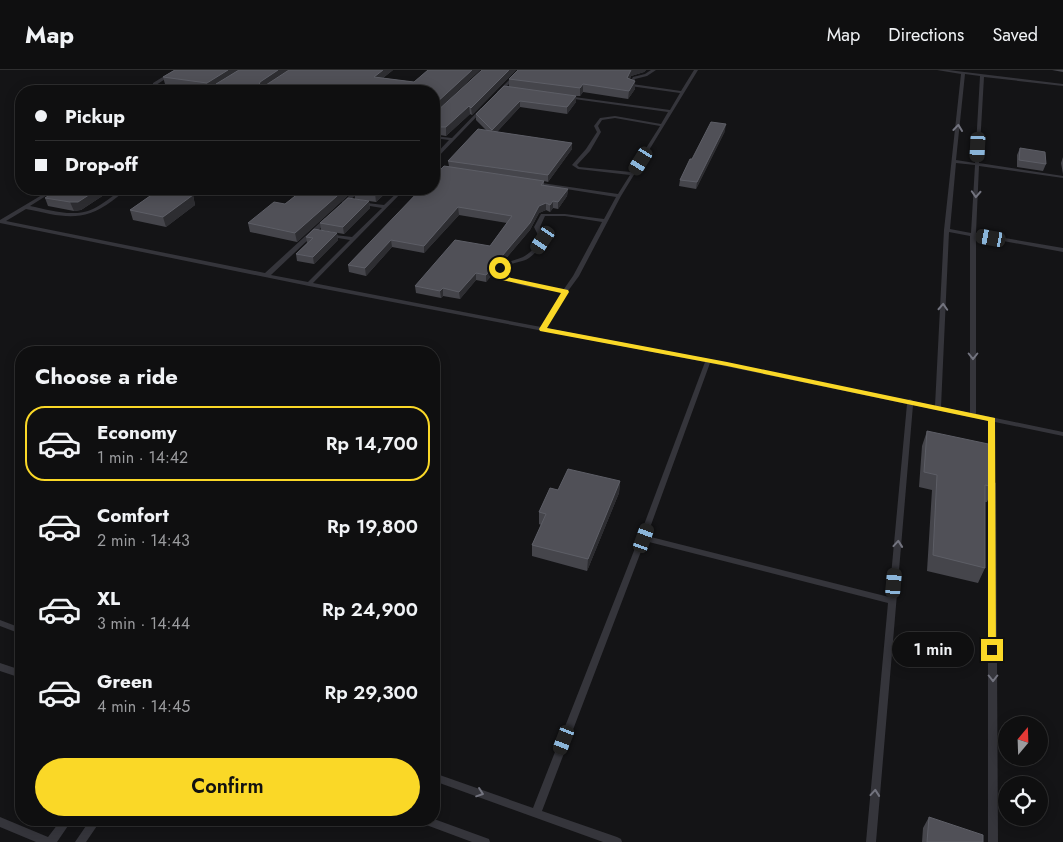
<!DOCTYPE html>
<html lang="en">
<head>
<meta charset="utf-8">
<style>
  body { margin:0; font-family:Jost,sans-serif; background:#181819; color:#f1f3f6; height:100vh; display:flex; flex-direction:column; font-size:19px; white-space:nowrap }
  * { box-sizing:border-box; margin:0 }
  p { font-size:16px; color:#9b9c9f }
  .icon { flex:none; width:28px; height:28px; fill:none; stroke:currentColor; stroke-width:2; stroke-linecap:round; stroke-linejoin:round }
  .map { position:relative; flex:1; overflow:hidden }
  .side { position:absolute; left:15px; top:276px; width:425px; height:480px; display:flex; flex-direction:column; background:#0f0f10; border-radius:20px; box-shadow:0 2px 12px #0003,0 0 0 1px #2f2f30 }
  .side>* { flex:none }
  .top-card { position:absolute; left:15px; top:15px; width:425px; height:110px; border-radius:20px; box-shadow:0 2px 12px #0003,0 0 0 1px #2f2f30; display:grid; align-content:center; height:110px; padding:0 20px; background:#0f0f10 }
  .needle { width:32px; rotate:19deg }
  .fabs { position:absolute; left:998px; top:646px; display:grid; gap:10px }
  .fabs a { display:grid; place-items:center; width:50px; height:50px; border-radius:50%; background:#0f0f10; box-shadow:0 2px 12px #0003,0 0 0 1px #2f2f30; font-size:25px }
  .end { position:absolute; width:22px; height:22px; margin:-11px; border:6px solid #fad827; background:#111; box-shadow:0 0 0 2px #111 }
  .from { border-radius:50% }
  .bubble { position:absolute; height:35px; border-radius:18px; background:#0f0f10; box-shadow:0 2px 12px #0003,0 0 0 1px #2f2f30; font-size:16px; font-weight:600; line-height:35px; text-align:center }
  .car { position:absolute; width:15px; height:30px; margin:-15px -8px; border-radius:6px; box-shadow:0 0 4px 1px #0007; background:linear-gradient(#222 24%,#8ab4d8 0 40%,#222 0 76%,#8ab4d8 0 86%,#222 0) }
  .top-card b { display:flex; align-items:center; gap:18px; height:48px; font-size:19px }
  .top-card b+b { border-top:1px solid #2f2f30 }
  .top-card i { width:12px; height:12px; background:#f1f3f6 }
  ul { padding:0; list-style:none }
  li { display:flex; align-items:center; gap:15px; height:75px; margin:0 10px 8px; padding:0 10px; border:2px solid transparent; border-radius:20px }
  li div { flex:1 }
  li b { display:block; font-size:19px }
  li em { font-style:normal; font-weight:600 }
  li.current { border-color:#fad827 }
  li>.icon { width:45px; height:45px; stroke-width:1.5 }
  h2 { padding:0 20px; font-size:22px; line-height:60px }
  .primary-button { display:flex; gap:10px; margin-top:auto; padding:10px 20px }
  .primary-button a { flex:1; height:58px; border-radius:30px; background:#fad827; color:#111; font-size:20px; font-weight:600; line-height:58px; text-align:center }
  header { display:flex; align-items:center; gap:30px; box-sizing:border-box; height:70px; padding:0 25px; background:#0f0f10; border-bottom:1px solid #2f2f30 }
  header strong { font-size:24px }
  nav { display:flex; gap:28px; margin-inline-start:auto; font-size:18px }
  .map>svg:first-child { display:block }
</style>
</head>
<body>
<header>
<strong>Map</strong>
<nav><a>Map</a><a>Directions</a><a>Saved</a></nav>
</header>
<div class="map">
<svg width="1063" height="772" viewBox="0 0 1063 772">
  <rect width="100%" height="100%" fill="#141416"/>
  <g fill="none" stroke-linecap="round" stroke-linejoin="round">
    <path fill="#35353b" fill-rule="evenodd" d="M174,0h5l-23,15 35,5 2,1h-9l-31,-4v-4z
      M519,0h4l-24,24h-2v-2z
      M651,0h5l-9,6 -12,3 -3,5 49,7 13,-21h4l-77,126 -42,80 -11,15 -22,37 162,31 199,41 3,-1 3,2 22,5 9,-176 17,-156 -24,-4h11l115,14v2l-79,-9 -5,86 84,13v2l-84,-12 -3,67 87,15v4l-87,-16v178l87,18v4l-68,-14v32l-3,2 -3,-2v-33l-76,-16 -37,437h-10l22,-239 -243,-62 -103,270 75,26 4,2 1,3h-19l-169,-61v-8l99,35 106,-270 66,-176 -396,-76 -309,-63v-3l52,-31h5l-27,17c20,4 43,12 63,3 10,-5 20,-13 29,-20h5c-4,4 -10,8 -15,12 -31,23 -51,15 -86,8l-20,12 259,52 60,-55h4v2l-58,55 37,7 42,-42 -24,-4v-2l26,3 30,-29 -24,-4v-2l26,3 17,-16h4l-92,94 228,44 21,-35c-23,-3 -45,-5 -65,-17l-1,-1c5,-13 16,-12 27,-17 8,-4 13,-11 17,-18l-6,-12 7,-13h24l39,5 12,-22 -81,-13 -2,-1 2,-1 83,12 12,-19 -52,-6 -6,-4 14,-16 11,-17 -3,-6 6,-8 15,-2 46,8 7,-12 -101,-14 -2,-1 2,-1 103,14 10,-17 -50,-7 -2,-1 5,-8 12,-3zM965,4l15,2 -5,87 -19,-3zM615,48l45,8 -29,46 -52,-5 -2,-2 13,-14 11,-19 -3,-6 4,-6zM956,93l19,2 -4,68 -21,-4zM545,146h20l37,6 -29,54 -9,13c-22,-3 -43,-4 -62,-16 4,-12 18,-9 27,-15 7,-5 12,-12 17,-19l-6,-12zM949,162l21,4v177l-29,-6zM710,293l197,41 -18,193 -242,-61z
      M481,38l3,1 -48,50h-2v-3l15,-16 -15,-2v-2l18,2z
      M434,97l14,2 2,1 -2,1 -14,-2z
      M357,119h5l-16,15h-4v-2z
      M989,411h3l4,2 2,359h-10v-359z
      M0,550l21,8v6l-21,-8z
      M0,593l21,7v8l-21,-7z
      M0,747l48,20 13,-17h11l-15,22h-21l-36,-15z
      M434,749l55,20 1,3h-18l-51,-19 -2,-3h15z
      M90,750h11l-15,22h-11z"/>
  </g>
  <path fill="#45454b" d="M175,0h218l-10,8 31,4 14,-12h52l-45,42h1l46,-42h34l-44,45 -2,-1 -24,22 -6,-1 1,6 -7,7v-57l-218,-4v-1l-7,5 -44,-7 -2,-7z
    M518,0h128l-2,2 -13,4 -1,3 5,2v8l-7,10 -45,-7 -3,4h-4v6l-9,12 -47,-7 -23,25 75,11v6l-24,33 -4,-1v4l24,4 -1,7 -9,13 -5,-1 -3,4 -4,-2 -7,3 -9,17 -44,52 -10,-2 -16,19 -17,-3 -2,2 -25,-5 -1,-7 75,-40 17,-23 -48,-8 -35,38 -32,-6 -26,29 -17,-4 -1,-7 101,-99 -1,-5 39,-30 -11,-11v-6l33,-27v-8z
    M1052,0h11v2z
    M725,61l-29,58 -17,-3 1,-6 12,-21z
    M1020,78l26,16 -3,7 -26,-4v-12z
    M1063,87v17l-2,-11z
    M58,119h55l-32,21 -7,1 -26,-5 -3,-8z
    M160,119h40l-8,6h1l2,10 -29,22 -33,-7 -3,-10z
    M304,119h86l-14,13 -21,-3 -1,-9 -57,52 -47,-10 -2,-9 37,-19z
    M369,131l1,7 -26,26 -23,-4 -1,-7z
    M337,163l1,7 -24,24 -17,-3 -1,-7 11,-11 -1,-6z
    M927,361l67,56 -7,15h-2v66l-7,15 -51,-12 5,-81 -13,-3 3,-41z
    M620,411l-1,12 -32,78 -55,-15v-11l9,-20 -2,-1v-12l19,-22z
    M929,747l54,25h-61l1,-14z"/>
  <path fill="#2d2d31" d="M228,0h11l-23,14v2l-7,5 -2,-8z
    M278,0h13l-30,19 -2,-4 1,-3z
    M383,0h10l-18,14 -1,-7z
    M472,0h8l-46,44v-9z
    M509,0h7l-44,45 -1,-7z
    M631,0h15l-2,2 -13,4 -5,9 1,-7z
    M635,11v8l-7,10 1,-8z
    M583,14v8l-3,4v-8z
    M576,26v6l-9,12v-7z
    M520,31v6l-27,29 -1,-6z
    M469,36l1,8 -24,22v-9z
    M726,54l-1,7 -29,58 1,-7z
    M440,63l1,8 -7,7v-9z
    M572,73v6l-24,33v-7z
    M98,119h15l-32,21 -7,1 -4,-9z
    M183,119h17l-19,13 -3,-10z
    M345,119h10l-58,53 -2,-9z
    M380,119h10l-14,13 -1,-9z
    M568,119l-1,7 -9,13v-7z
    M193,125l2,10 -29,22 -3,-10z
    M369,131l1,7 -26,26 -1,-7z
    M553,131v7l-3,4v-7z
    M546,133v7l-7,3 -9,17 -44,52v-7l53,-69z
    M458,137l1,8 -35,38v-7z
    M337,163l1,7 -24,24 -1,-7z
    M391,170l1,7 -26,29 -1,-8z
    M476,203v7l-16,19 -1,-7z
    M443,218v8l-2,2 -1,-7z
    M620,411l-1,12 -32,78 1,-12z"/>
  <path fill="#505057" stroke="#5d5e66" d="M175,0h53l-21,13 -44,-6z
    M239,0h39l-18,12 -1,3h7l23,-15h94l-9,7 40,5 14,-12h44l-38,35v-14h-224l10,-6 -4,-1z
    M482,0h27l-38,38 -2,-2 -23,21h-12v-15h2z
    M518,0h113l-4,8 8,3 -6,10 -46,-7 -3,4 -71,-9z
    M504,16l72,10 -9,11 -47,-6 -28,29 -16,-16z
    M711,52l15,2 -29,58 -17,-2 10,-21h2z
    M478,59l94,14 -24,32 -100,-14z
    M434,61l6,2 -6,6z
    M1020,78l25,4 1,12 -27,-4z
    M444,96l100,15 -3,4 27,4 -10,13 -5,-1 -3,4 -4,-2 -7,3 -9,17 -44,52 -10,-2 -17,19 -16,-4 -3,3 -25,-5 40,-46 35,6 22,-30 -54,-9 -34,39 -33,-6 -26,28 -17,-3 73,-76h13v-13z
    M58,119h40l-20,13h-8l-25,-4z
    M160,119h23l-5,3 15,3 -30,22 -33,-7z
    M304,119h41l-50,44 -47,-10 26,-21 11,2z
    M355,119h25l-5,4 -21,-3z
    M348,128l21,3 -26,26 -23,-4z
    M314,159l23,4 -24,24 -17,-3 17,-16 -7,-1z
    M927,361l66,14 1,42 -9,-2v83l-52,-13 4,-80 -13,-3z
    M568,399l52,12 -32,78 -56,-14 14,-31 -7,-2 11,-24 8,2z
    M929,747l54,18v7h-56z"/>
  <defs><path id="oneway-chevron" d="M-2-3.5L2.5 0L-2 3.5" fill="none" stroke-width="1.6" stroke-linecap="round" stroke-linejoin="round" transform="scale(1.25)"/></defs>
  <g stroke="#73747f">
    <use href="#oneway-chevron" transform="translate(958 58) rotate(-84)"/>
    <use href="#oneway-chevron" transform="translate(976 124) rotate(93)"/>
    <use href="#oneway-chevron" transform="translate(943 237) rotate(-87)"/>
    <use href="#oneway-chevron" transform="translate(973 286) rotate(90)"/>
    <use href="#oneway-chevron" transform="translate(898 474) rotate(-85)"/>
    <use href="#oneway-chevron" transform="translate(993 608) rotate(90)"/>
    <use href="#oneway-chevron" transform="translate(480 723) rotate(19)"/>
    <use href="#oneway-chevron" transform="translate(875 723) rotate(-85)"/>
  </g>
  <path fill="#fad827" d="M498,197h4v7l5,3 61,13 1,2 -22,36 180,34 268,56 1,235 -4,1 -4,-4v-229l-261,-55 -187,-35 -1,-2 22,-36 -59,-13 -6,-6z"/>
</svg>
<div class="fabs">
<a><svg class="needle" viewBox="-14 -14 28 28"><path d="M0-13l5 13h-10z" fill="#e53935"/><path d="M0 13l5-13h-10z" fill="#9b9c9f"/></svg></a>
<a><svg class="icon" aria-label="locate" viewBox="0 0 24 24"><circle cx="12" cy="12" r="6"/><path d="M12 2v4M12 18v4M2 12h4M18 12h4"/></svg></a>
</div>
<i class="end from" style="left:500px;top:198px"></i>
<i class="end" style="left:992px;top:580px"></i>
<div class="bubble" style="left:892px;top:562px;width:82px">1 min</div>
<i class="car" style="left:978px;top:77px;rotate:183deg"></i>
<i class="car" style="left:641px;top:91px;rotate:212deg"></i>
<i class="car" style="left:991px;top:168px;rotate:280deg"></i>
<i class="car" style="left:543px;top:170px;rotate:214deg"></i>
<i class="car" style="left:644px;top:468px;rotate:20deg"></i>
<i class="car" style="left:894px;top:513px;rotate:5deg"></i>
<i class="car" style="left:564px;top:670px;rotate:201deg"></i>
<div class="top-card">
<b><i class="from"></i>Pickup</b>
<b><i></i>Drop-off</b>
</div>
<section class="side">
<h2>Choose a ride</h2>
<ul>
<li class="current"><svg class="icon" aria-label="car" viewBox="0 0 24 24"><path d="M5 17H2v-5l4-1 3-4h7l3 4 3 1v5h-3M9 17h6M6 11h13"/><circle cx="7" cy="17" r="2"/><circle cx="17" cy="17" r="2"/></svg><div><b>Economy</b><p>1 min · 14:42</p></div><em>Rp 14,700</em></li>
<li><svg class="icon" aria-label="car" viewBox="0 0 24 24"><path d="M5 17H2v-5l4-1 3-4h7l3 4 3 1v5h-3M9 17h6M6 11h13"/><circle cx="7" cy="17" r="2"/><circle cx="17" cy="17" r="2"/></svg><div><b>Comfort</b><p>2 min · 14:43</p></div><em>Rp 19,800</em></li>
<li><svg class="icon" aria-label="car" viewBox="0 0 24 24"><path d="M5 17H2v-5l4-1 3-4h7l3 4 3 1v5h-3M9 17h6M6 11h13"/><circle cx="7" cy="17" r="2"/><circle cx="17" cy="17" r="2"/></svg><div><b>XL</b><p>3 min · 14:44</p></div><em>Rp 24,900</em></li>
<li><svg class="icon" aria-label="car" viewBox="0 0 24 24"><path d="M5 17H2v-5l4-1 3-4h7l3 4 3 1v5h-3M9 17h6M6 11h13"/><circle cx="7" cy="17" r="2"/><circle cx="17" cy="17" r="2"/></svg><div><b>Green</b><p>4 min · 14:45</p></div><em>Rp 29,300</em></li>
</ul>
<div class="primary-button"><a>Confirm</a></div>
</section>
</div>
</body>
</html>
